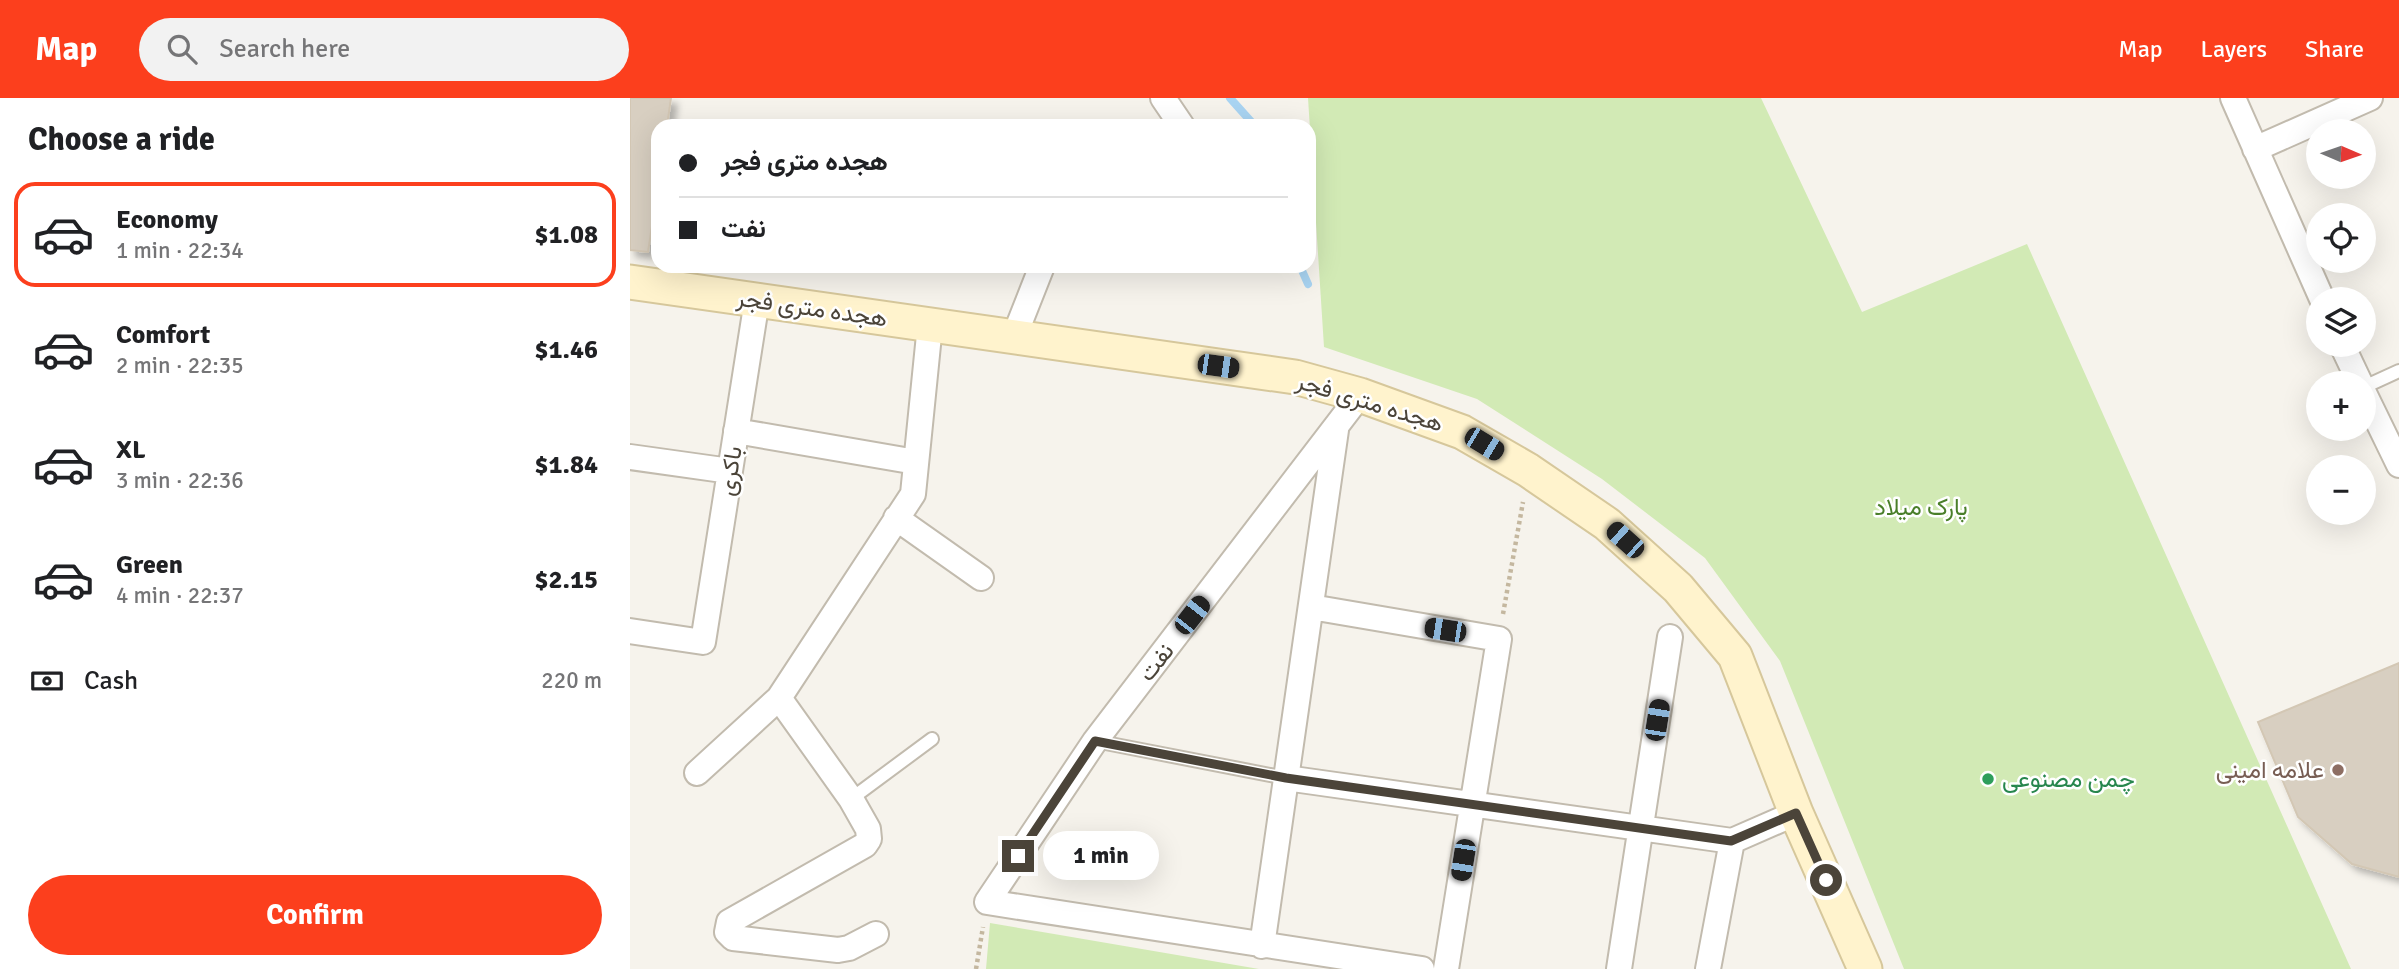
<!DOCTYPE html>
<html lang="en">
<head>
<meta charset="utf-8">
<style>
  body { margin:0; font-family:Signika,Vazirmatn,sans-serif; background:#f2f2f2; color:#202124; height:100vh; display:flex; flex-direction:column; font-size:26px; white-space:nowrap }
  * { box-sizing:border-box; margin:0 }
  p { font-size:23px; color:#757577 }
  .icon { flex:none; width:38px; height:38px; fill:none; stroke:currentColor; stroke-width:2; stroke-linecap:round; stroke-linejoin:round }
  .map { position:relative; flex:1; overflow:hidden }
  .side { display:flex; flex-direction:column; background:#fff; width:630px }
  .side>* { flex:none }
  .banner { position:absolute; left:21px; top:21px; width:665px; height:154px; border-radius:21px; box-shadow:0 7px 28px #0002; display:grid; align-content:center; height:154px; padding:0 28px; background:#fff }
  .needle { width:46px; rotate:92deg }
  .tools { position:absolute; left:1676px; top:21px; display:grid; gap:14px }
  .tools a { display:grid; place-items:center; width:70px; height:70px; border-radius:50%; background:#fff; box-shadow:0 7px 28px #0002; font-size:35px }
  .end { position:absolute; width:32px; height:32px; margin:-16px; border:9px solid #4b4439; background:#fff; box-shadow:0 0 0 4px #fff }
  .from { border-radius:50% }
  .bubble { position:absolute; height:49px; border-radius:24px; background:#fff; box-shadow:0 7px 28px #0002; font-size:23px; font-weight:700; line-height:49px; text-align:center }
  .car { position:absolute; width:21px; height:42px; margin:-21px -10px; border-radius:9px; box-shadow:0 0 5px 2px #0007; background:linear-gradient(#222 24%,#8ab4d8 0 40%,#222 0 76%,#8ab4d8 0 86%,#222 0) }
  .banner b { display:flex; align-items:center; gap:24px; height:66px; font-size:26px }
  .banner b+b { border-top:2px solid #e0e0e0 }
  .banner i { width:18px; height:18px; background:#202124 }
  ul { padding:0; list-style:none }
  li { display:flex; align-items:center; gap:21px; height:105px; margin:0 14px 10px; padding:0 14px; border:4px solid transparent; border-radius:21px }
  li div { flex:1 }
  li b { display:block; font-size:26px }
  li em { font-style:normal; font-weight:700 }
  li.current { border-color:#fc3f1d }
  li>.icon { width:63px; height:63px; stroke-width:1.5 }
  h2 { padding:0 28px; font-size:32px; line-height:84px }
  .pay { display:flex; align-items:center; gap:18px; height:77px; padding:0 28px; font-size:26px }
  .pay p { margin-inline-start:auto }
  .cta { display:flex; gap:14px; margin-top:auto; padding:14px 28px }
  .cta a { flex:1; height:80px; border-radius:42px; background:#fc3f1d; color:#fff; font-size:28px; font-weight:700; line-height:80px; text-align:center }
  header { display:flex; align-items:center; gap:42px; box-sizing:border-box; height:98px; padding:0 35px; background:#fc3f1d; color:#fff }
  header strong { font-size:33px }
  nav { display:flex; gap:38px; margin-inline-start:auto; font-size:24px }
  .search { width:490px; height:63px; background:#f2f2f2; display:flex; align-items:center; gap:18px; box-sizing:border-box; padding:0 24px; border-radius:38px; color:#757577; font-size:26px }
  main { display:flex; flex:1; min-height:0 }
  .map>svg:first-child { display:block }
</style>
</head>
<body>
<header>
<strong>Map</strong>
<div class="search"><svg class="icon" aria-label="search" viewBox="0 0 24 24"><circle cx="10" cy="10" r="6"/><path d="M15 15l6 6"/></svg>Search here</div>
<nav><a>Map</a><a>Layers</a><a>Share</a></nav>
</header>
<main>
<section class="side">
<h2>Choose a ride</h2>
<ul>
<li class="current"><svg class="icon" aria-label="car" viewBox="0 0 24 24"><path d="M5 17H2v-5l4-1 3-4h7l3 4 3 1v5h-3M9 17h6M6 11h13"/><circle cx="7" cy="17" r="2"/><circle cx="17" cy="17" r="2"/></svg><div><b>Economy</b><p>1 min · 22:34</p></div><em>$1.08</em></li>
<li><svg class="icon" aria-label="car" viewBox="0 0 24 24"><path d="M5 17H2v-5l4-1 3-4h7l3 4 3 1v5h-3M9 17h6M6 11h13"/><circle cx="7" cy="17" r="2"/><circle cx="17" cy="17" r="2"/></svg><div><b>Comfort</b><p>2 min · 22:35</p></div><em>$1.46</em></li>
<li><svg class="icon" aria-label="car" viewBox="0 0 24 24"><path d="M5 17H2v-5l4-1 3-4h7l3 4 3 1v5h-3M9 17h6M6 11h13"/><circle cx="7" cy="17" r="2"/><circle cx="17" cy="17" r="2"/></svg><div><b>XL</b><p>3 min · 22:36</p></div><em>$1.84</em></li>
<li><svg class="icon" aria-label="car" viewBox="0 0 24 24"><path d="M5 17H2v-5l4-1 3-4h7l3 4 3 1v5h-3M9 17h6M6 11h13"/><circle cx="7" cy="17" r="2"/><circle cx="17" cy="17" r="2"/></svg><div><b>Green</b><p>4 min · 22:37</p></div><em>$2.15</em></li>
</ul>
<div class="pay"><svg class="icon" aria-label="cash" viewBox="0 0 24 24"><path d="M3 7h18v10H3z"/><circle cx="12" cy="12" r="2"/></svg>Cash<p>220 m</p></div>
<div class="cta"><a>Confirm</a></div>
</section>
<div class="map">
<svg width="1769" height="871" viewBox="0 0 1769 871">
  <defs>
    <filter id="shadow"><feDropShadow dx="6" dy="6" stdDeviation="3.5" flood-color="#0004"/></filter>
  </defs>
  <rect width="100%" height="100%" fill="#f6f3ec"/>
  <path fill="#d2eab5" d="M678,0h453l101,214 165,-68 324,725h-447l-124,-308 -75,-103 -103,-79 -125,-80 -153,-52z
    M360,825l269,46h-273z"/>
  <g fill="none" stroke-linecap="round" stroke-linejoin="round">
    <path stroke="#a9d4f2" stroke-width="8" d="M600,0l25,28
      M670,168l8,18"/>
  </g>
  <path fill="#d8cfc1" stroke="#d3c7b4" stroke-width="2" filter="url(#shadow)" d="M0,0h41l-4,28h-9v61l-10,65 -18,-2z
    M1769,565v214l-47,-13 -54,-47 -40,-95z"/>
  <g fill="none" stroke-linecap="round" stroke-linejoin="round">
    <defs>
      <path id="lane" d="M1734,289l35,-16
        M465,643l191,37
        M221,701l81,-60"/>
      <path id="street" d="M533,0l19,28
        M1603,0l89,201
        M1625,51l115,-51
        M384,239l28,-71
        M1712,247l18,38
        M1734,295l35,72
        M730,297l-265,346 -108,161 435,67
        M106,333l180,31
        M0,359l100,14
        M266,420l85,60
        M681,509l188,32 -53,330
        M0,533l73,11 54,-342
        M149,600l72,101 17,30 1,10 -4,6 -136,77 -2,10 6,6 105,12 11,-2 27,-14
        M67,675l82,-75 134,-204 17,-169
        M656,680l446,63
        M632,848l74,-516
        M989,871l51,-332
        M1078,871l24,-128 64,-28"/>
      <path id="secondary" d="M0,184l665,95 65,18 102,37 66,38 79,54 71,64 57,68 61,157 69,156"/>
    </defs>
    <use href="#lane" stroke="#c2bbae" stroke-width="16"/>
    <use href="#street" stroke="#c2bbae" stroke-width="28"/>
    <use href="#secondary" stroke="#d6c79b" stroke-width="37"/>
    <path stroke="#c4b79f" stroke-width="4.5" stroke-dasharray="3.5 3.5" stroke-linecap="butt" d="M873,516l20,-112
      M346,871l7,-42"/>
    <use href="#lane" stroke="#fff" stroke-width="12"/>
    <use href="#street" stroke="#fff" stroke-width="24"/>
    <use href="#secondary" stroke="#fff3cd" stroke-width="33"/>
  </g>
  <g fill="none" stroke-linecap="round" stroke-linejoin="round">
    <path stroke="#4b4439" stroke-width="9" d="M388,758l77,-115 191,37 445,63 65,-28 30,67"/>
  </g>
  <circle fill="#8d6e63" stroke="#fff" stroke-width="2.5" cx="1708" cy="672" r="7"/>
  <circle fill="#2e9e5b" stroke="#fff" stroke-width="2.5" cx="1358" cy="681" r="7"/>
  <g text-anchor="middle" dominant-baseline="central" stroke-width="5" stroke-linejoin="round" paint-order="stroke">
    <g font-size="24" fill="#4b4439" stroke="#fff">
      <text transform="translate(182 210) rotate(8)">هجده متری فجر</text>
      <text transform="translate(740 304) rotate(17)">هجده متری فجر</text>
      <text transform="translate(100 373) rotate(-81)">باکری</text>
      <text transform="translate(526 564) rotate(-52)">نفت</text>
    </g>
    <g font-size="24" fill="#4a7f2a" stroke="#fff">
      <text x="1291" y="409">پارک میلاد</text>
    </g>
    <g font-size="24" fill="#785e54" stroke="#fff" text-anchor="end">
      <text x="1694" y="672">علامه امینی</text>
    </g>
    <g font-size="24" fill="#27864d" stroke="#fff" text-anchor="start">
      <text x="1372" y="681">چمن مصنوعی</text>
    </g>
  </g>
</svg>
<div class="tools">
<a><svg class="needle" viewBox="-14 -14 28 28"><path d="M0-13l5 13h-10z" fill="#e53935"/><path d="M0 13l5-13h-10z" fill="#757577"/></svg></a>
<a><svg class="icon" aria-label="locate" viewBox="0 0 24 24"><circle cx="12" cy="12" r="6"/><path d="M12 2v4M12 18v4M2 12h4M18 12h4"/></svg></a>
<a><svg class="icon" aria-label="layers" viewBox="0 0 24 24"><path d="M12 4l9 5-9 5-9-5zM3 14l9 5 9-5"/></svg></a>
<a>+</a>
<a>−</a>
</div>
<i class="end from" style="left:1196px;top:782px"></i>
<i class="end" style="left:388px;top:758px"></i>
<div class="bubble" style="left:413px;top:733px;width:116px">1 min</div>
<i class="car" style="left:588px;top:268px;rotate:98deg"></i>
<i class="car" style="left:854px;top:346px;rotate:121deg"></i>
<i class="car" style="left:995px;top:442px;rotate:312deg"></i>
<i class="car" style="left:562px;top:517px;rotate:38deg"></i>
<i class="car" style="left:815px;top:532px;rotate:279deg"></i>
<i class="car" style="left:1027px;top:622px;rotate:9deg"></i>
<i class="car" style="left:833px;top:762px;rotate:189deg"></i>
<div class="banner">
<b><i class="from"></i>هجده متری فجر</b>
<b><i></i>نفت</b>
</div>
</div>
</main>
</body>
</html>
